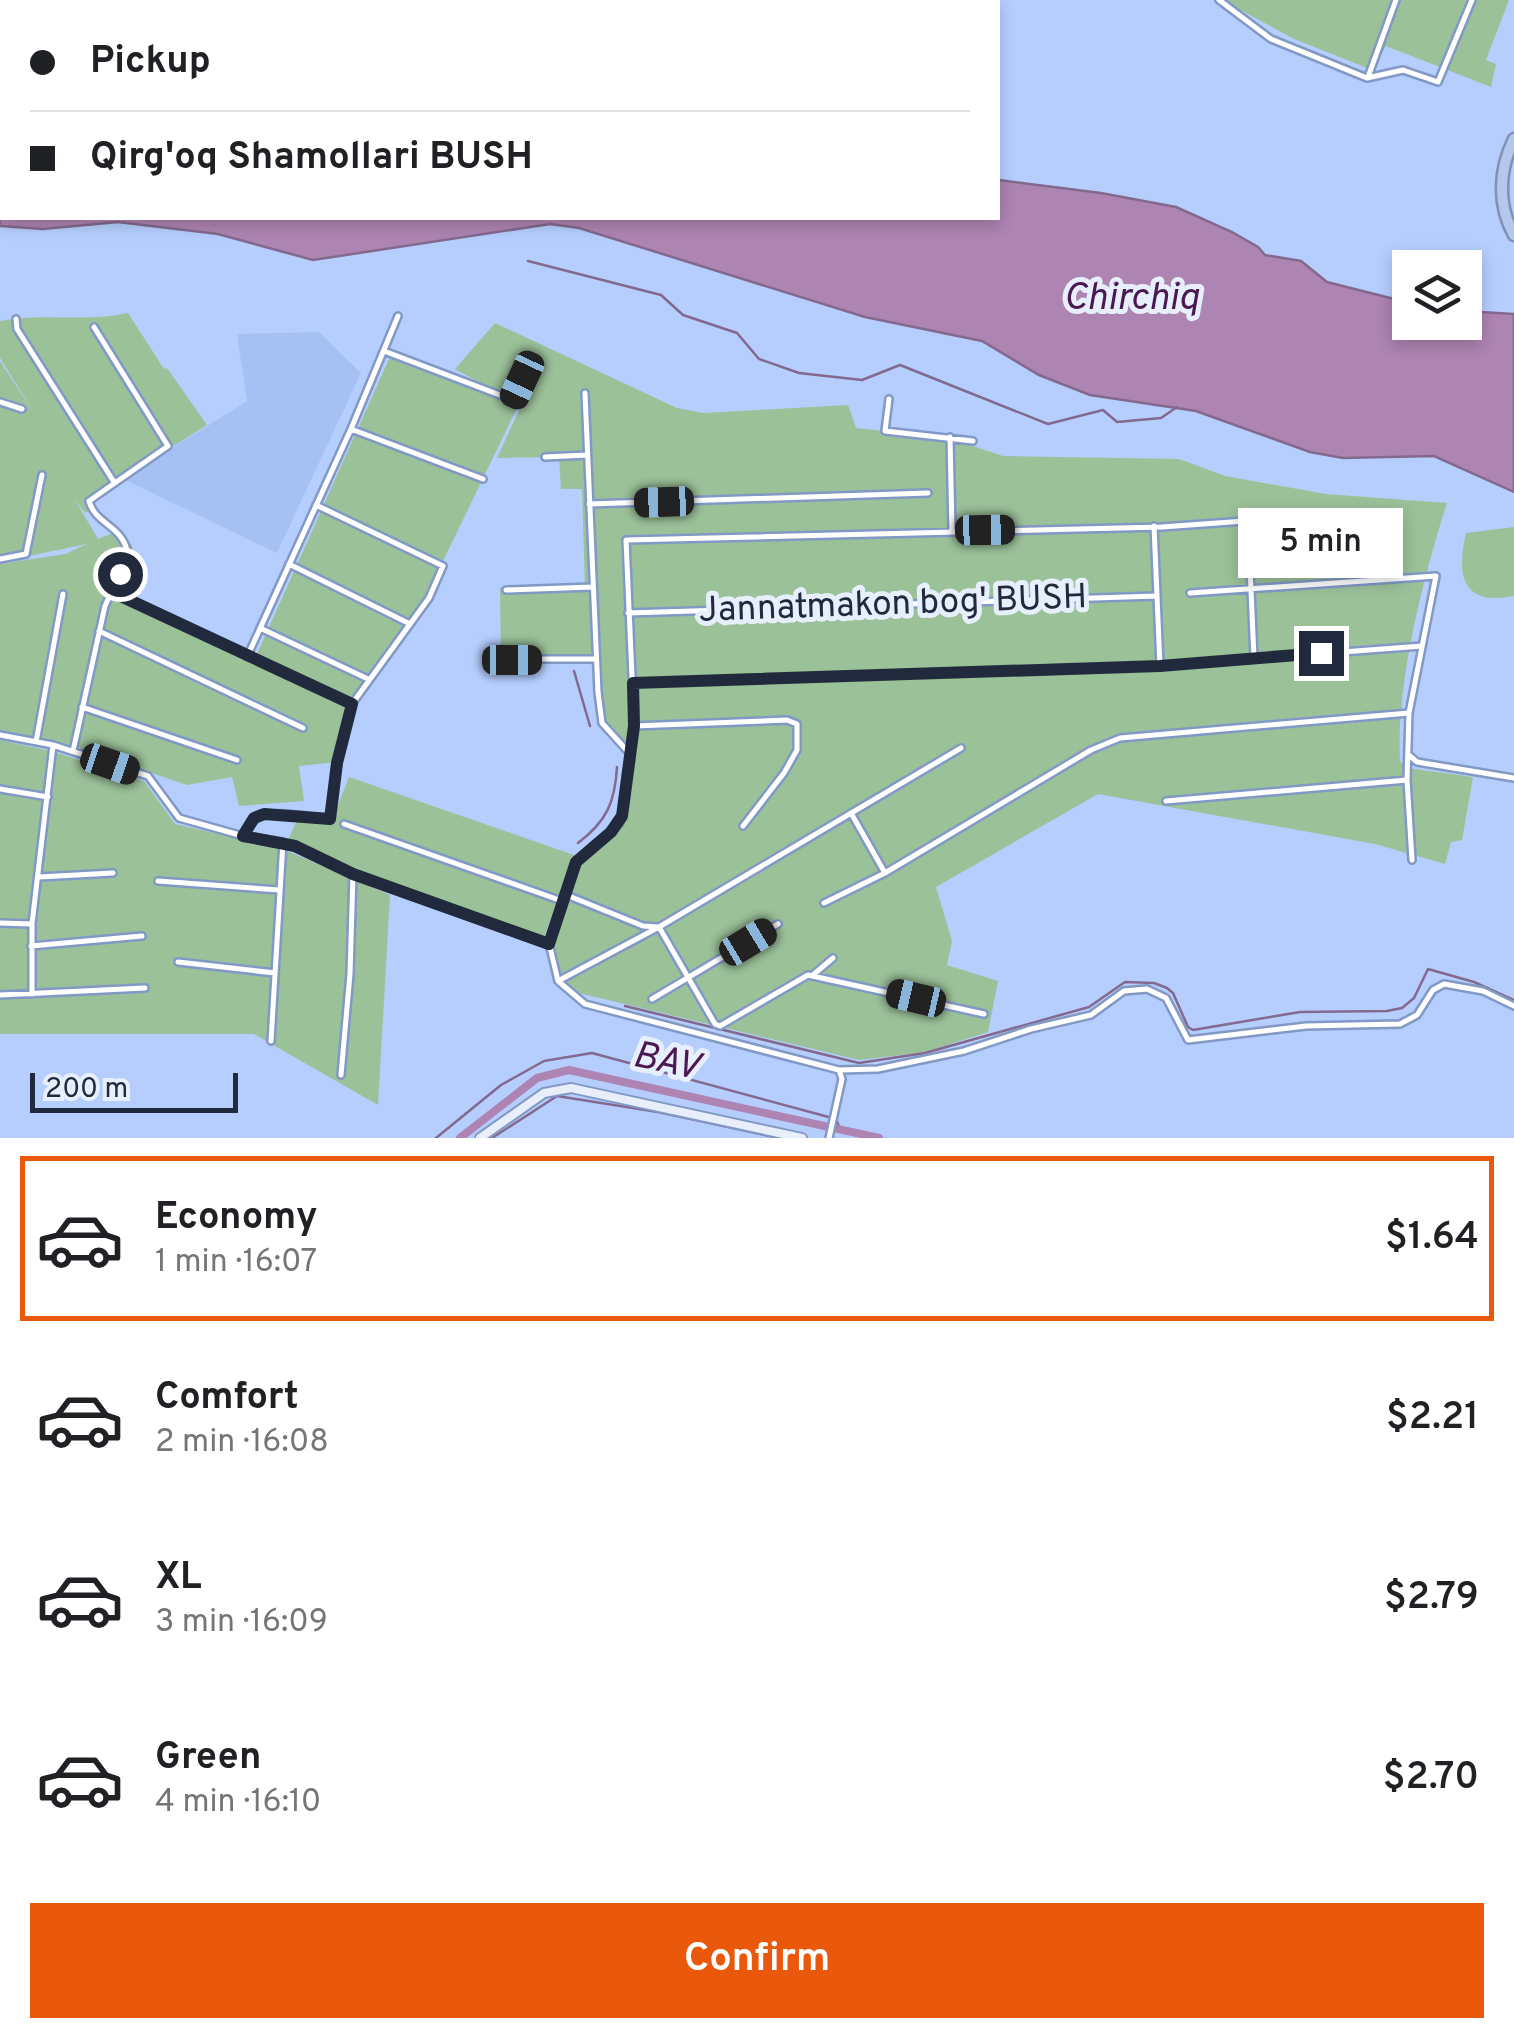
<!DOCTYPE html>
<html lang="en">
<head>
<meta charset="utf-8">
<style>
  body { margin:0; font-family:Overpass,sans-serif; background:#f6f6f6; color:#202124; height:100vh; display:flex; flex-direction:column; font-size:38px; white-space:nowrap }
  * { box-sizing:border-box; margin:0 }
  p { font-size:32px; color:#757577 }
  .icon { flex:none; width:55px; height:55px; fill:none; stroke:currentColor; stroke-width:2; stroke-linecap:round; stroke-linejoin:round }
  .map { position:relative; height:1138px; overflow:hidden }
  .panel { display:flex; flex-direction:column; background:#fff; flex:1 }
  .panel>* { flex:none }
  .guide { position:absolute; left:0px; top:0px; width:1000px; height:220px; box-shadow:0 5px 15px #0003; display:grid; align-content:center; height:220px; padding:0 30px; background:#fff }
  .fabs { position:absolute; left:1392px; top:250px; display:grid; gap:20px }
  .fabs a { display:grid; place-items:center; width:90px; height:90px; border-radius:0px; background:#fff; box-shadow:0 5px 15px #0003; font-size:50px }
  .scale { position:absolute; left:30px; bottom:25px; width:208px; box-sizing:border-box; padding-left:10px; border:5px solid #212a3c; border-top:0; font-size:28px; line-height:35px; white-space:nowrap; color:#212a3c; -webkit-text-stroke:8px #e7effd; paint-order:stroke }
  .end { position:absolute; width:45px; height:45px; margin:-22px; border:12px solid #212a3c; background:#fff; box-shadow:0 0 0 5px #fff }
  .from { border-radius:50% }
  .bubble { position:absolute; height:70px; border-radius:0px; background:#fff; box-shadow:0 5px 15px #0003; font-size:32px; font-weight:600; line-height:70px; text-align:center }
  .car { position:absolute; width:30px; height:60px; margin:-30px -15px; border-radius:12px; box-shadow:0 0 8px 2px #0007; background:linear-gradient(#222 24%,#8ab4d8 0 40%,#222 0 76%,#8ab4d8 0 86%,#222 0) }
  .guide b { display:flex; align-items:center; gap:35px; height:95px; font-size:38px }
  .guide b+b { border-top:2px solid #e0e0e0 }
  .guide i { width:25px; height:25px; background:#202124 }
  ul { padding:18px 0 0; list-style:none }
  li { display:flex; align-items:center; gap:30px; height:165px; margin:0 20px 15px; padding:0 10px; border:5px solid transparent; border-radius:0px }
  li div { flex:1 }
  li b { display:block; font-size:38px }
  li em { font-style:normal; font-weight:600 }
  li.active { border-color:#ea580c }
  li>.icon { width:90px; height:90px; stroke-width:1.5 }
  .button { display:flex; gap:20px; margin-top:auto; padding:20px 30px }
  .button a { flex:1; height:115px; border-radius:0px; background:#ea580c; color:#fff; font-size:40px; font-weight:600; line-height:115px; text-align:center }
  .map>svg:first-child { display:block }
</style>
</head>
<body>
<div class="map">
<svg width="1514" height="1138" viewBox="0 0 1514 1138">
  <rect width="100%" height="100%" fill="#b5cefd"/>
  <path fill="#a5c1f4" d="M319,332l42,41 -84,180 -154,-74 124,-78 -10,-67z"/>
  <path fill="#9bc199" d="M1222,0h287l-23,60 10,4 -5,23 -105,-41 -14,24 -78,-31z
    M128,313l36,56 3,-1 40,57 -118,74 2,11 -6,3 -11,-15 24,41 23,-9 12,17 -20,43 144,64 136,-304 124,58 -104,215 -59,78 -16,61 -39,4 5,35 -65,5 -7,-29 -45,8 -118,-40 -69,-15v-166l65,-10 22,-10 -87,18v-201l36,55 -36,-58v-37c43,-9 85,2 128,-8z
    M495,323l182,85 26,5 145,-8 8,23 93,10 54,18 176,3 46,17 101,18 121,9c-24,75 -51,180 -47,258l8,7 65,9 -11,63 -11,2 -6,22 -70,-20 -277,-50 -162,93 16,54 -5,24 51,16 -10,51 -62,20 -67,8 -289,-69 -10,-13 -6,-21 -1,-21 24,-67 41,-37 11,-28 1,-50 -26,-32 -9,-59 -94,-1 -1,-74 85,-1 -3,-98h-21l-2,-32 -62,1 24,-52 -66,-37z
    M1514,527v69c-52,10 -58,-20 -48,-63z
    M0,740l55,12 89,29 31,43 108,25 107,46 -12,210 -124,-71h-254z
    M349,777l225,78 -30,82 -198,-69 -58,-28 13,-29 32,7z"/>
  <path fill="#ae84b2" stroke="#84698f" stroke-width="2.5" d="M129,0h379l14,2h-416z
    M0,32l2,186h996v-38l103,13 75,14 56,25 26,15 7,8 36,6 26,21 83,21v19h55v-11l49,3v178l-80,-36 -91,2 -33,-6 -114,-41 -106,-16 -51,-20 -57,-34 -117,-24 -286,-89 -29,-4 -237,36 -95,-26 -100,-12 -75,7 -43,-3z"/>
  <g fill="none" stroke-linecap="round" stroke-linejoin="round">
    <path stroke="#84698f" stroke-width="2.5" d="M528,261l133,34 22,20 54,18 22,26 40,14 63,7 38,-15 148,59 55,-14 14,12 44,-4 16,-11
      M574,671l16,55
      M578,843c29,-22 37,-41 39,-76
      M625,1006l234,57 66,-10 164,-46 36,-25 29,1 13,5 6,5 15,34 5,3 107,-18 87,-1 15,-3 12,-10 14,-29 46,13 40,18
      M436,1138l65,-53 43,-24 48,-8 244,66 4,10
      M492,1138l65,-42 101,16 121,26"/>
    <path stroke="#ae84b2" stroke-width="8" d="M460,1138l77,-60 32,-8 310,68"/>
    <defs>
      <path id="street" d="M1219,0l52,39 96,39 36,-8 35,12 34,-82
        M1368,77l28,-77
        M16,319l1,10 97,153
        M384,351l129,49 10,-21
        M585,393l13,299 4,31 29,32
        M889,399l-4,32 88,10
        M0,402l22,7
        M351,429l132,50
        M950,437l2,94
        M545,457l42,-2
        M589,504l339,-11
        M1286,518l-124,9 -536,13 8,182 -10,86 -4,15 -43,39 -28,81 9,38 27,23 254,66 39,-1 86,-18 67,-22 60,-14 33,-24 23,-2 19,9 22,42 118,-14 94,-2 17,-9 16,-25 11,-6 39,7 31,15
        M1248,522l6,136
        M1154,526l6,140
        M0,559l26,-5 16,-79
        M289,564l121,60
        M506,590l87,-3
        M112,592l240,112
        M1190,593l246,-17 -27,137 -2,67 5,80
        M628,613l529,-17
        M260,628l108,51
        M99,631l204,97
        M247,657l104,-228 47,-113
        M512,659h84
        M633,683l527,-17 262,-20
        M82,707l155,53
        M634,726l153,-6 10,4v26l-13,23 -41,53
        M0,735l53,10 95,31 31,42 64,18 40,6 70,32 196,69
        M36,742l27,-148
        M73,751l32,-145 23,-51c-5,-31 -32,-29 -39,-54l79,-55 -74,-119
        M1410,756l7,6 97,16
        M0,789l48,8
        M1166,801l241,-21
        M851,813l34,60
        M344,824l218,77
        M243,836c12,-36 59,-18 87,-17l7,-56 15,-59 77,-106 14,-32 -127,-61
        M39,877l74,-4
        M158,881l121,9
        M564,894l79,32 16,1 56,97 5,2 88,-51 176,39
        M824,903l61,-30 206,-123 29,-12 289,-25
        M0,923l32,1
        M31,946l111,-10
        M178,962l97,11
        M813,975l20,-17
        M558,981l101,-54 302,-179
        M32,994v-70l21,-179
        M0,995l145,-7
        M652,999l126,-75
        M271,1041l12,-199
        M341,1075l9,-101 3,-100
        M829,1138l13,-59 -3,-9"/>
      <path id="secondary" d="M480,1138l64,-45 27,-5 231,50"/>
      <path id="highway" d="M1514,139c-15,30 -17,66 0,96"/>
    </defs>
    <use href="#street" stroke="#8299c6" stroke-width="10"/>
    <use href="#secondary" stroke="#8299c6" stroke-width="12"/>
    <use href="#highway" stroke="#8191b0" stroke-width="15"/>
    <use href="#street" stroke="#fff" stroke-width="5"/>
    <use href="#secondary" stroke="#e8eefa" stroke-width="8"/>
    <use href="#highway" stroke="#b4c8ee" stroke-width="10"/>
  </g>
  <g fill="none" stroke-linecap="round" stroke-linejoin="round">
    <path stroke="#212a3c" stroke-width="12" d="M120,574l-8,18 240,112 -15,59 -7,56 -66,-5 -10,4 -11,18 52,10 58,28 196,70 27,-82 35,-30 11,-16 12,-90 -1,-43 527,-17 161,-13"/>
  </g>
  <g text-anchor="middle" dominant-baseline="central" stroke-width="10" stroke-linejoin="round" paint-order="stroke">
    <g font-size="35" fill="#212a3c" stroke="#e7effd">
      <text transform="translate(893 605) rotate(-2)">Jannatmakon bog' BUSH</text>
    </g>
    <g font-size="38" font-style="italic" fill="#4c1852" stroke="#e7effd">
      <text x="1131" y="299">Chirchiq</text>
      <text transform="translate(666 1063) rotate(12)">BAV</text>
    </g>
  </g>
</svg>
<div class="fabs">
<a><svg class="icon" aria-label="layers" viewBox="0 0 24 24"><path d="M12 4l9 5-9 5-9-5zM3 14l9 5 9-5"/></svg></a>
</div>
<div class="scale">200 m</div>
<i class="end from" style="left:120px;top:574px"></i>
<i class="end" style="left:1321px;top:653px"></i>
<div class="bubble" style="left:1238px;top:508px;width:165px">5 min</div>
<i class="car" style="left:522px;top:380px;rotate:205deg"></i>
<i class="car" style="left:664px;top:502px;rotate:268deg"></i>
<i class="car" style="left:985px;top:530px;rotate:89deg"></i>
<i class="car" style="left:512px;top:660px;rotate:90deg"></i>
<i class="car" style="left:110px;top:764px;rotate:109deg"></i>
<i class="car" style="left:748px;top:942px;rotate:59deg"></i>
<i class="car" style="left:916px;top:998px;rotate:283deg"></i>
<div class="guide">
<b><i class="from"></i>Pickup</b>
<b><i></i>Qirg'oq Shamollari BUSH</b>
</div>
</div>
<section class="panel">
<ul>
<li class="active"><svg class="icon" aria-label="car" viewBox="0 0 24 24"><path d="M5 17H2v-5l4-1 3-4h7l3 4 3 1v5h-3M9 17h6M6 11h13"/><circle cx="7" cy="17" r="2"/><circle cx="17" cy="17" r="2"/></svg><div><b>Economy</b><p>1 min · 16:07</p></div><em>$1.64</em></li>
<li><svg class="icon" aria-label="car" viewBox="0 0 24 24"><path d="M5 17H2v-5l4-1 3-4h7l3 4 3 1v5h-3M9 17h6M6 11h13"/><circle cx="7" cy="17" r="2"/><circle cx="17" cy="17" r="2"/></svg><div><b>Comfort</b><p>2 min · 16:08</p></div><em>$2.21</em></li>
<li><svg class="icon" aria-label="car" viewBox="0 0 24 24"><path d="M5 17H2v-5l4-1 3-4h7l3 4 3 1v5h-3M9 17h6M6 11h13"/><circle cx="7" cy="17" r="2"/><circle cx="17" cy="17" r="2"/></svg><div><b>XL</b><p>3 min · 16:09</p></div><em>$2.79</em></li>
<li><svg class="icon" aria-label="car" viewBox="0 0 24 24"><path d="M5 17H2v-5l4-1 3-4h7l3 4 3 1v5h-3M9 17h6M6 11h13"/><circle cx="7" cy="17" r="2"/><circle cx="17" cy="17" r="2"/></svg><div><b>Green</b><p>4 min · 16:10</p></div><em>$2.70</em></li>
</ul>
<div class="button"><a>Confirm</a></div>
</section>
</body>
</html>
